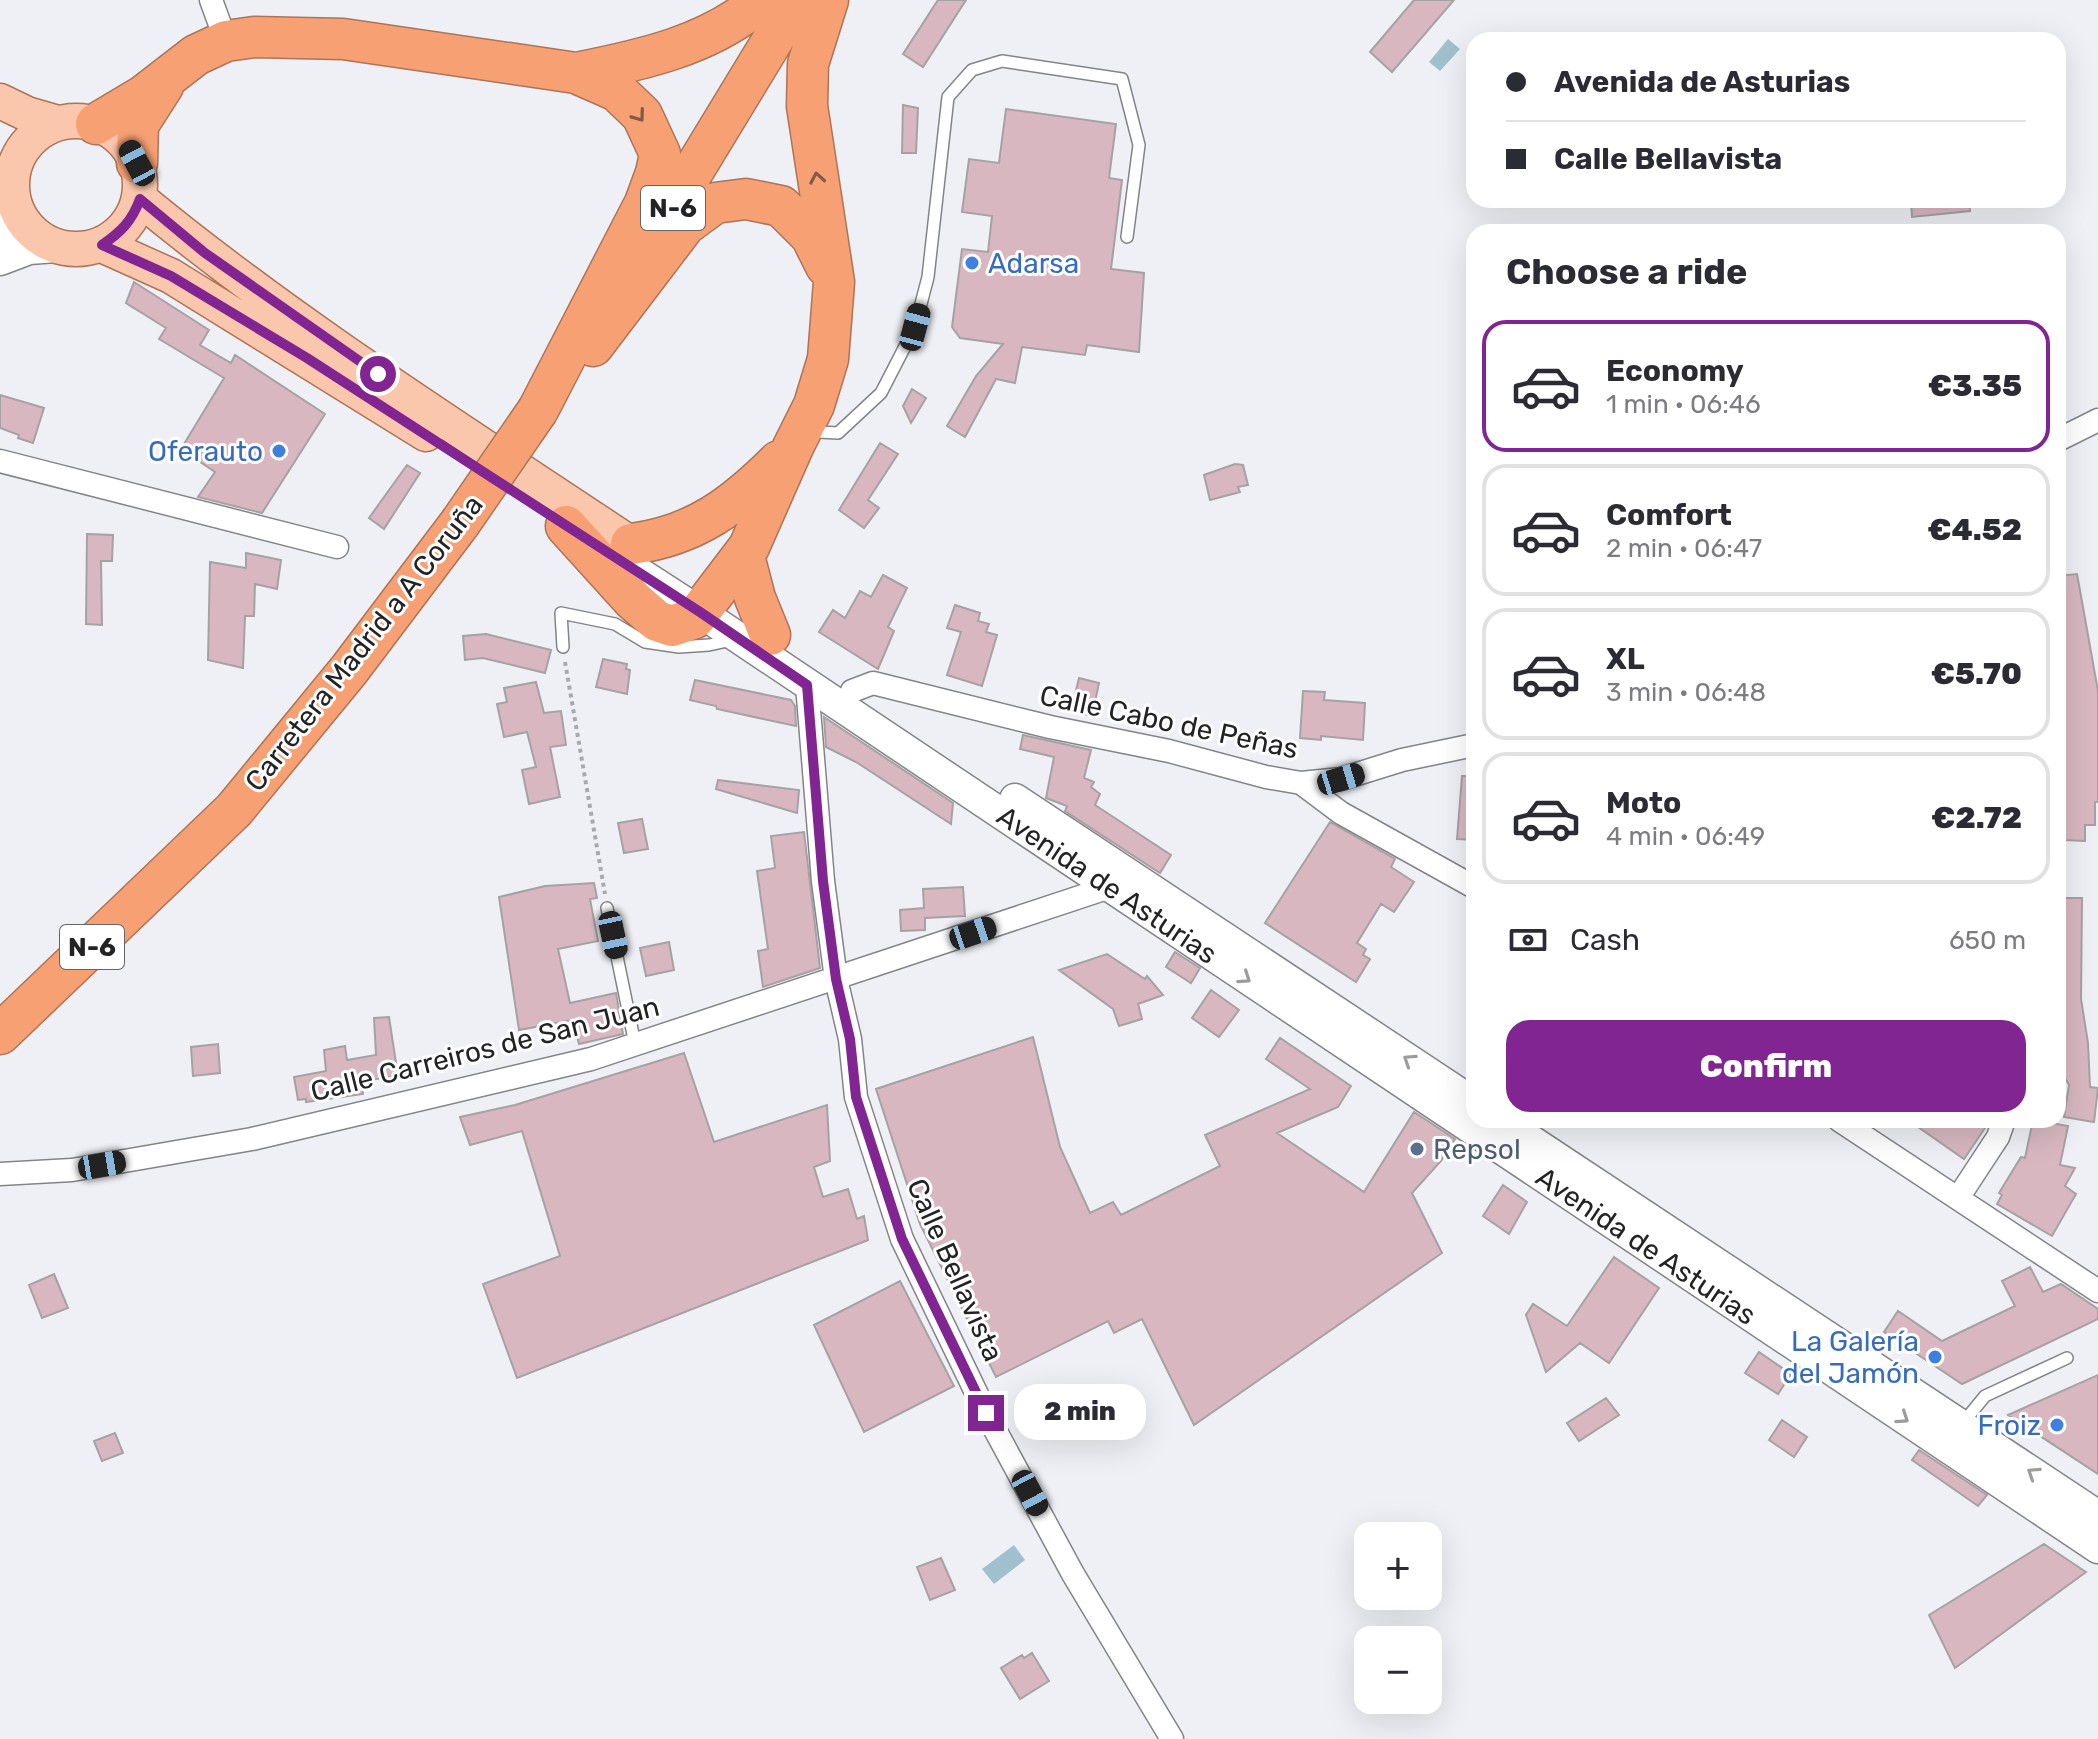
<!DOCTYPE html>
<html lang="en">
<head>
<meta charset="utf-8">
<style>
  body { margin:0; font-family:Rubik,sans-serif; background:#f2f2f3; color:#2b2b33; height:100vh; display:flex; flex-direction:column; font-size:30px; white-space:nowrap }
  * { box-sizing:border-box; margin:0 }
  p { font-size:26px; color:#7c7c81 }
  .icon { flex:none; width:44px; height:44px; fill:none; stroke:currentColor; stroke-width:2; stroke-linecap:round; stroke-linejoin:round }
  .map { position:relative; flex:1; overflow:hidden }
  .details { position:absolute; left:1466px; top:224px; width:600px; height:904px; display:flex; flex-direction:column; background:#fff; border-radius:24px; box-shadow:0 8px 32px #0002 }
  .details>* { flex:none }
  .top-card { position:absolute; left:1466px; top:32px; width:600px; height:176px; border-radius:24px; box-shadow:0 8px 32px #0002; display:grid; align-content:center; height:176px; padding:0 40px; background:#fff }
  .fabs { position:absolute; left:1354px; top:1522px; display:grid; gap:16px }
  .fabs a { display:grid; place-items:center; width:88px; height:88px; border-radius:16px; background:#fff; box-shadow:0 8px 32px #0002; font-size:40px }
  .end { position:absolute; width:36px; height:36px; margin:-18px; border:10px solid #802591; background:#fff; box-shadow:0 0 0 4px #fff }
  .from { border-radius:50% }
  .bubble { position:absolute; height:56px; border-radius:24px; background:#fff; box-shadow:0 8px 32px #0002; font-size:26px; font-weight:800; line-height:56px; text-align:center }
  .car { position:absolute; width:24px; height:48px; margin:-24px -12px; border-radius:10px; box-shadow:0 0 6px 2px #0007; background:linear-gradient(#222 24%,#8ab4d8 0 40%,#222 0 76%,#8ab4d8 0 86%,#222 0) }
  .top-card b { display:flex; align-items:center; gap:28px; height:76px; font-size:30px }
  .top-card b+b { border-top:2px solid #e1e1e2 }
  .top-card i { width:20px; height:20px; background:#2b2b33 }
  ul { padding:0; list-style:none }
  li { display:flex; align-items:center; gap:24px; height:132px; margin:0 16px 12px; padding:0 24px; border:4px solid #e1e1e2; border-radius:24px }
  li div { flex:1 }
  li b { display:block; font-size:30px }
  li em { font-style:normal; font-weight:800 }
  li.selected { border-color:#802591 }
  li>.icon { width:72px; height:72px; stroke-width:1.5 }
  h2 { padding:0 40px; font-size:36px; line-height:96px }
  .pay { display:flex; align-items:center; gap:20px; height:88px; padding:0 40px; font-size:30px }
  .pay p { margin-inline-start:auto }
  .action { display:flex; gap:16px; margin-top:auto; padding:16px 40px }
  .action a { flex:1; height:92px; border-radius:24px; background:#802591; color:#fff; font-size:32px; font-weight:800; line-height:92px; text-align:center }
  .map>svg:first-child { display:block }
</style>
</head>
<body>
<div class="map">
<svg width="2098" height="1739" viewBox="0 0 2098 1739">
  <rect width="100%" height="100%" fill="#eff0f5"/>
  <path fill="#a0c0ce" d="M1448,39l12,10 -20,22 -11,-9z
    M1014,1545l11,15 -31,24 -12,-15z"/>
  <path fill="#d8b7c1" stroke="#a6a1a3" stroke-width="2" d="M938,0h28l-43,67 -20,-13z
    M1414,0h40l-62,72 -22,-20z
    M903,105l15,3 -2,45h-14z
    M1006,109l110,15 -7,54 13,2 -11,89 33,4 -5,79 -52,-7 -2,10 -63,-8 -7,36 -19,-4 -31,58 -18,-11 29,-50 27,-32 -43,-6 -8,-11 10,-78 26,3 4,-36 -30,-4 7,-53 30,4z
    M1911,200h58l1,11 -58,6z
    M134,282l75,48 -9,15 31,18 4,-8 90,59 -63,99 -64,-16 17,-25 -34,-23 43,-71 -65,-39 7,-11 -40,-25z
    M912,389l14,9 -15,25 -8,-17z
    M0,395l44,13 -11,35 -15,-5 1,-3 -19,-7z
    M880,443l18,11 -30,46 11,8 -15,20 -25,-18z
    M1235,464l8,1 5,20 -10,2 2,5 -30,8 -6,-25z
    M407,465l13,8 -36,56 -15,-11z
    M87,534l26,1 -1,26h-11l1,64 -16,-1z
    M246,553l35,7 -4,29 -22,-5 -1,32h-9l-2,52 -35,-8 2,-98 36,6z
    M2077,574l21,117v111h-3v23h-10v16l-21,-1 -2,-35h-4v-229z
    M883,575l24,13 -19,39 6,4 -16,38 -59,-37 14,-22 12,8 15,-27 11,6z
    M955,605l25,8 -2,8 11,3 -3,8 11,3 -15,51 -35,-11 14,-43 -14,-4z
    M486,634l65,16 -6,23 -62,-15 -18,2 -2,-24z
    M603,659l24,5 -1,5 4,1 -3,24 -31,-7z
    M1079,678l20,5 -7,33 -21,-5z
    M695,680l96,20 4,6 1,20 -79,-17 -1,-3 -26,-6z
    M536,682l8,31 17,-2 5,34 -16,2 10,50 -31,7 -7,-34 14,-3 -9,-35 -23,5 -7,-33 10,-2 -3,-14z
    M1303,691l22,1 -1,8 41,3 -2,37 -42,-4v4l-21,-2z
    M824,717l129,86 -2,21 -95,-62 -30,-15z
    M1023,735l68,15 -7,28 10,4 -3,5 9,7 -5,11 76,50 -11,18 -95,-62 2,-5 -21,-8 8,-41 -34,-8z
    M1462,776h12v64l-17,-1z
    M718,780l81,10 -2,23 -81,-24z
    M642,819l6,30 -24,4 -6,-30z
    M1330,822l65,37 -4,8 23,15 -20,30 -13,-8 -24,39 9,6 -3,6 7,4 -14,23 -91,-59z
    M804,832l16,136 -57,19 -5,-36 10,-2 -11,-78 18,-3 -4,-32z
    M594,883l3,15 -7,1 8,42 -40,8 12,54 46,-10 7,41 -44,10 -6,-24 -54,10 -20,-133 46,-11z
    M963,887l2,29 -40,2v12l-24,1 -1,-21 24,-2 -1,-19z
    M2058,898h24l-1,101 7,44 2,44 8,1 -4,34 -30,-5 5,-32 -11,-19z
    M669,942l5,28 -28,6 -6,-28z
    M1175,952l25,16 -9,15 -25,-16z
    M1107,954l38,25 2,-3 16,19 -25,9 4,15 -23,7 -6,-17 -54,-39z
    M1211,990l28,20 -20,27 -27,-19z
    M389,1017l9,59 -36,5 1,13 -57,8v-3l-8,1 -4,-23 32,-6 -2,-21 21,-4 2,14 29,-5 -2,-37z
    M1033,1037l27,110 30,66 23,-11 8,13 99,-49 -15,-31 105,-46 -44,-30 14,-21 71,48 -13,21 -61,26 87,59 50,-80 41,27 -14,22 -29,32 30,60 -248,172 -52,-106 -28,14 -6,-12 -112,56 -76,-153 -44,-135z
    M218,1044l2,29 -27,3 -2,-29z
    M684,1053l30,89 113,-37 3,56 -16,6 9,30 25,-8 9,30 7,-3 4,24 -351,138 -34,-94 77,-28 -38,-125 -52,14 -10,-28 55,-12z
    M1908,1120h65l12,8 -21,31z
    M2033,1120l35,6 -8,39 15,3 -10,18 11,8 -24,42 -55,-32 5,-9 -3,-2 22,-36 4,1z
    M1503,1185l24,17 -18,32 -26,-18z
    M1614,1257l45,31 -50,75 -29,-20 -34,29 -20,-57 7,-11 34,22z
    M2030,1267l13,25 18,-8 37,25v10l-136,65 -78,-52 14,-21 44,30 73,-35 -13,-25z
    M54,1274l14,34 -26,10 -13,-33z
    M900,1281l54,105 -90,46 -50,-107z
    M1759,1352l32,22 -13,20 -33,-21z
    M2098,1375v99l-90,-59z
    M1606,1398l13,17 -40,26 -12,-18z
    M1782,1420l25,17 -13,20 -25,-17z
    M115,1433l8,20 -21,8 -8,-20z
    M1919,1450l68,45 -9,11 -66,-46z
    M2044,1544l42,28 -131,96 -26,-53z
    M941,1558l14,32 -25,10 -13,-33z
    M1032,1653l17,28 -29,18 -19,-31 21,-13 2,3z"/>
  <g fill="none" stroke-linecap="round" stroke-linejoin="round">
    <defs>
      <path id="lane" d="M808,428l11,4 19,1 43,-40 34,-66 13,-50 20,-180 24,-27 30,-9 120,18 17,66 -12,92
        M563,647l-2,-34 54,11 30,18 34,5 30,-2 23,-5
        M607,908l28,136
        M1962,1424l23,-28 82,-38"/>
      <path id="street" d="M211,0l15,41
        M2058,440l40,-20
        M0,461l337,86
        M807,685l16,196 13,98 14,60 6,58 46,142 84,174 87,161 99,165
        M852,691l21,-8 177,44 119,24 97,26 35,6 40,-4 61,-19 72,-15
        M1301,783l40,30 133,74
        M1839,1120l259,171
        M0,1174l72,-4 180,-31 339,-80 519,-172
        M1958,1198l40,-61 6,-17"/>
      <path id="secondary" d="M0,247l17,-36
        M0,260l29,-11 27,-2
        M598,546l102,66 1398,936
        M1015,799l459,304
        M1500,1120l598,396"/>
      <path id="primary" d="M0,101l27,13 31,9
        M12 185a64 64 0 1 1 128 0a64 64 0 1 1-128 0Z
        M140,199c154,127 325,234 491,345
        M102,245l69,31 255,158"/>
      <path id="highway" d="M576,73c66,-13 135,-28 186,-73
        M96,124l47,-28 53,-41 30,-14 28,-4 89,2 233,34 41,18 25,24 18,39 -4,19 -11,30 -107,207
        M137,163l1,-38 25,-39
        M641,257l156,-257
        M593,346l92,-121 30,-22 31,-4 35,7 30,30 15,30
        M566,526l67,74 24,21 15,5 23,-8 54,-71 44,-100 21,-42 14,-46 6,-77 -27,-176 1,-42 20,-64
        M631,544c64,-8 104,-39 148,-83
        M744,556l11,42 15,37
        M0,1034l234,-224 115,-140 111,-147"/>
    </defs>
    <use href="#lane" stroke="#838488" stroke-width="14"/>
    <use href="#street" stroke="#838488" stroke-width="25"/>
    <use href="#secondary" stroke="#838488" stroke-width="33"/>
    <use href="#primary" stroke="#ac7458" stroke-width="37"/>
    <use href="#highway" stroke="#ac7458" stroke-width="43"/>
    <path stroke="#a8a9ad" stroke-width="4" stroke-dasharray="4 4" stroke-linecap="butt" d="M565,662l40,232"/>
    <use href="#lane" stroke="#fff" stroke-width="11"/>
    <use href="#street" stroke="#fff" stroke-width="22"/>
    <use href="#secondary" stroke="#fff" stroke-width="30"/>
    <use href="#primary" stroke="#fac6ac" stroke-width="34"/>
    <use href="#highway" stroke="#f6a074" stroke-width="40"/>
    <defs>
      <path id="highway-bridge" d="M460,523l78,-113"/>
    </defs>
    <use href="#highway-bridge" stroke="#ac7458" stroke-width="43" stroke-linecap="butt"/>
    <use href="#highway-bridge" stroke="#f6a074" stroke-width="40"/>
  </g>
  <defs><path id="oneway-chevron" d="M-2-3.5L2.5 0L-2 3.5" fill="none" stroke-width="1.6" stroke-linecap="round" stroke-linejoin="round" transform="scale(2)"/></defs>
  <g stroke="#815b49">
    <use href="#oneway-chevron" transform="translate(639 116) rotate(54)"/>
    <use href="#oneway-chevron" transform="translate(817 178) rotate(-100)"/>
  </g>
  <g stroke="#9c9c9d">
    <use href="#oneway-chevron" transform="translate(1245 978) rotate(34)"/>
    <use href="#oneway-chevron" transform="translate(1409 1060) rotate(-147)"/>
    <use href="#oneway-chevron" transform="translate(1903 1418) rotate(34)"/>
    <use href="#oneway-chevron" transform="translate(2033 1473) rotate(-147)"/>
  </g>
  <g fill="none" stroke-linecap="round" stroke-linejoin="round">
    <path stroke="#802591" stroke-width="10" d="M378,374l-173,-121 -65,-54c-8,22 -19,33 -38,46l69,31 136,82 393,254 107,73 16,196 13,98 14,60 6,58 46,142 84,174"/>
  </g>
  <g fill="#3f7fe0" stroke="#fff" stroke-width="3">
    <circle cx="972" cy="263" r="8"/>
    <circle cx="279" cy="451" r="8"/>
    <circle cx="1935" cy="1357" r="8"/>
    <circle cx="2057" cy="1425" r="8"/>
  </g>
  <circle fill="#5c6f8a" stroke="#fff" stroke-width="3" cx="1417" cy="1149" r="8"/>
  <g text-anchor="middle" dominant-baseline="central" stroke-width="6" stroke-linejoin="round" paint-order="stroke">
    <g fill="#fff" stroke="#646566" stroke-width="2">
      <rect x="641" y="186" width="64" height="44" rx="6"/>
      <rect x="60" y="925" width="64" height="44" rx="6"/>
    </g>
    <g font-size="26" font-weight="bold" fill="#222325">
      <text x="673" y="208">N-6</text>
      <text x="92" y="947">N-6</text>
    </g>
    <g font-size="28" fill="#366cbe" stroke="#fff" text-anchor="end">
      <text x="988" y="263" text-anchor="start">Adarsa</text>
      <text x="263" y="451">Oferauto</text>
      <text x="1919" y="1341">La Galería<tspan x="1919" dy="32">del Jamón</tspan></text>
      <text x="2041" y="1425">Froiz</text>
    </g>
    <g font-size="28" fill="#222325" stroke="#fff">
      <text transform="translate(364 643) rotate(-52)">Carretera Madrid a A Coruña</text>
      <text transform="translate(1169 722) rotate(12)">Calle Cabo de Peñas</text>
      <text transform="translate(1107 885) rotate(34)">Avenida de Asturias</text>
      <text transform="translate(485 1049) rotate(-14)">Calle Carreiros de San Juan</text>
      <text transform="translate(1646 1246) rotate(34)">Avenida de Asturias</text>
      <text transform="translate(955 1270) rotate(66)">Calle Bellavista</text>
    </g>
    <g font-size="28" fill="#4e5e75" stroke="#fff" text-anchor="start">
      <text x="1433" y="1149">Repsol</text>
    </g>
  </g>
</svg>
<div class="fabs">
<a>+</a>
<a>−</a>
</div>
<i class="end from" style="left:378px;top:374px"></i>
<i class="end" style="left:986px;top:1413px"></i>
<div class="bubble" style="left:1014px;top:1384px;width:132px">2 min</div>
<i class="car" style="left:137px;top:163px;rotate:332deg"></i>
<i class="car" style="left:915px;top:327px;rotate:15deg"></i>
<i class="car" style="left:1341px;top:779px;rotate:73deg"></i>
<i class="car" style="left:973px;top:933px;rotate:71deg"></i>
<i class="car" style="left:613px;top:935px;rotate:168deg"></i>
<i class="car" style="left:102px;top:1165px;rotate:80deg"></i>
<i class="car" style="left:1030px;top:1493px;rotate:152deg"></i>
<div class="top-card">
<b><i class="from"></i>Avenida de Asturias</b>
<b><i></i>Calle Bellavista</b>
</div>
<section class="details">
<h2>Choose a ride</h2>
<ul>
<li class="selected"><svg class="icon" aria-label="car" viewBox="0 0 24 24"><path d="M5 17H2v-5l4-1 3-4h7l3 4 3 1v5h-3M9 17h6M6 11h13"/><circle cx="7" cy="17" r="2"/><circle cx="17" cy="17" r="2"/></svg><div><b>Economy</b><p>1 min · 06:46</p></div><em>€3.35</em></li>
<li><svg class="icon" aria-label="car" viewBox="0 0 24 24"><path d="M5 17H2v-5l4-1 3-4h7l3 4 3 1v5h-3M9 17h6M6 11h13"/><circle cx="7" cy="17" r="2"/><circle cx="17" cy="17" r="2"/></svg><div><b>Comfort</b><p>2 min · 06:47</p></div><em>€4.52</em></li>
<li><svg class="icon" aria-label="car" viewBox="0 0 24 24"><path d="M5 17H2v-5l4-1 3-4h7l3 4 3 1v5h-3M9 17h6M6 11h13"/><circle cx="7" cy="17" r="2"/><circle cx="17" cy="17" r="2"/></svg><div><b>XL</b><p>3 min · 06:48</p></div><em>€5.70</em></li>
<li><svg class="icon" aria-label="car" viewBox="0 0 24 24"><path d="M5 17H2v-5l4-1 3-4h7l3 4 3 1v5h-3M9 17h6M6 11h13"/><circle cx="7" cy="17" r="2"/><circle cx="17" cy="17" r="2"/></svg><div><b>Moto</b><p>4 min · 06:49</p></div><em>€2.72</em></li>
</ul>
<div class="pay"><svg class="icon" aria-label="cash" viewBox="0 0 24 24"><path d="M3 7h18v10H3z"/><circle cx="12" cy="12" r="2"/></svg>Cash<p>650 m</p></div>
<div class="action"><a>Confirm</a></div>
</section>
</div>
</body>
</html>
